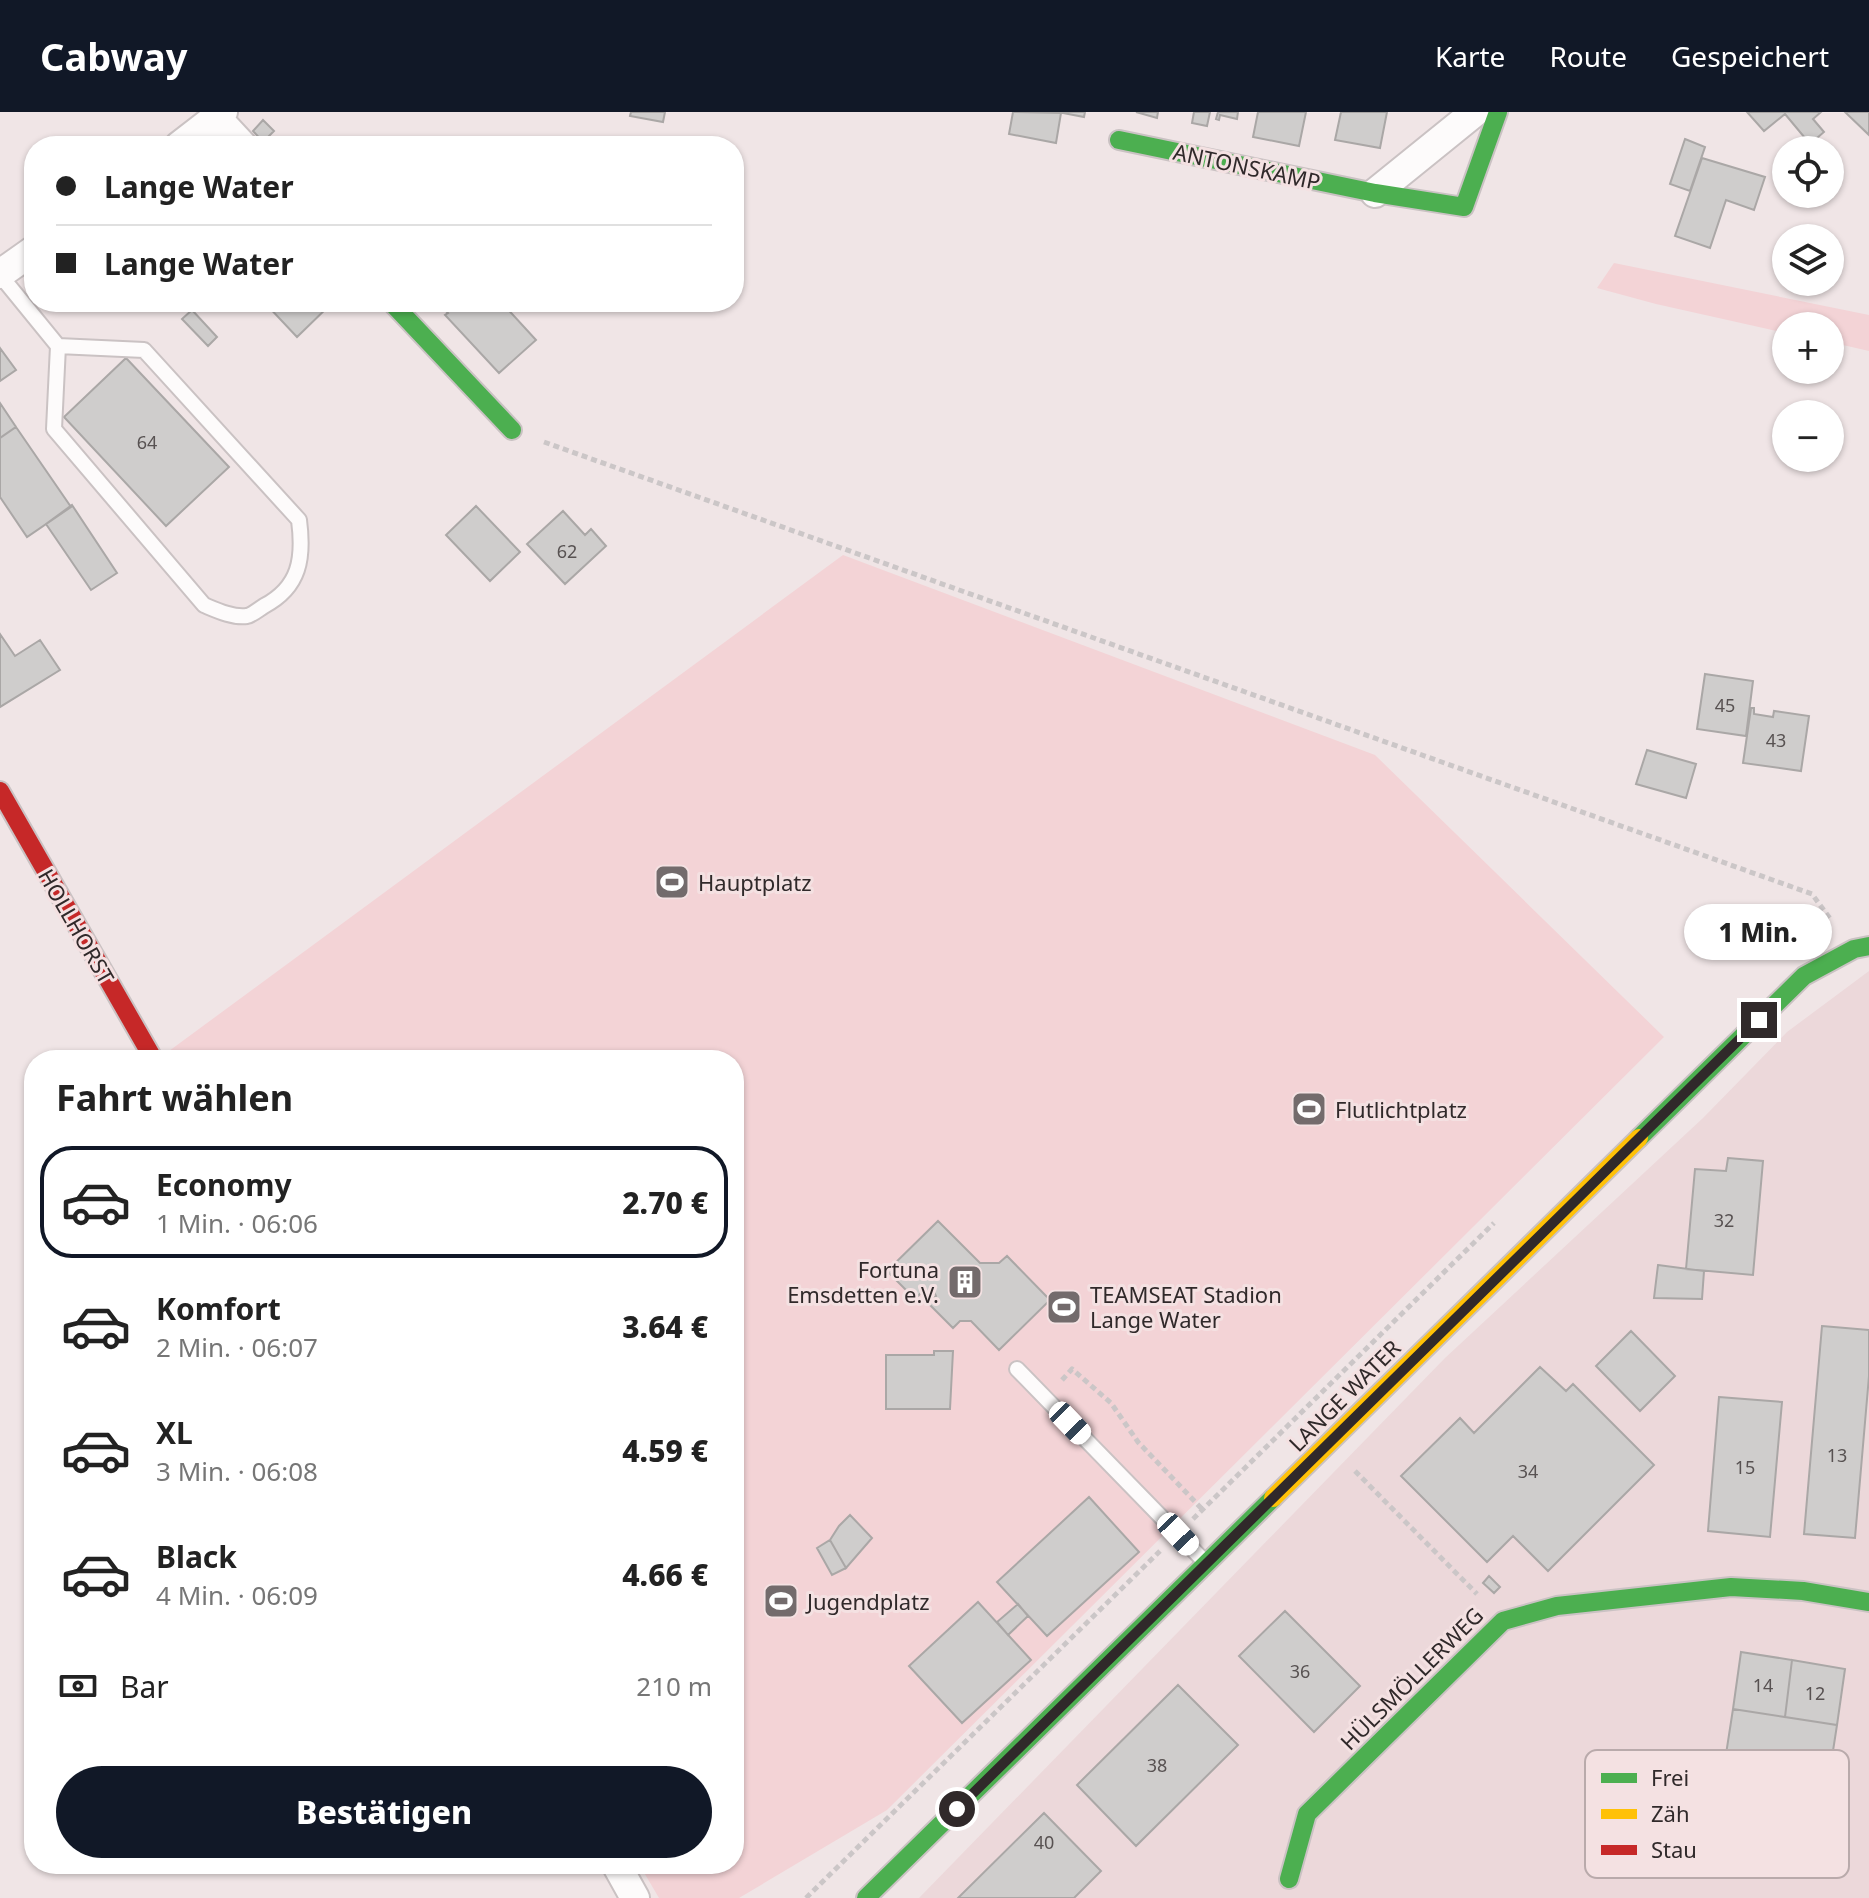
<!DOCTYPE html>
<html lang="de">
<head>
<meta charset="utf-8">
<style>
  body { margin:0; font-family:"Noto Sans",sans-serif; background:#f6f6f6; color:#222; height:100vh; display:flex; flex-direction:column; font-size:30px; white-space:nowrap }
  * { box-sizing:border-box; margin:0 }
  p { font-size:26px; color:#767676 }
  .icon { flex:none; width:44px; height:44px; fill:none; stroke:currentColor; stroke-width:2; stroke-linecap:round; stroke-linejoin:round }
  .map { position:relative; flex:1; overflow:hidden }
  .panel { position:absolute; left:24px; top:938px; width:720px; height:824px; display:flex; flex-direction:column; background:#fff; border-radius:32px; box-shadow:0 2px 6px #0004 }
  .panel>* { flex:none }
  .guide { position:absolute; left:24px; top:24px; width:720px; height:176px; border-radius:32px; box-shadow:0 2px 6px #0004; display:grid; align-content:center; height:176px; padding:0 32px; background:#fff }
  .controls { position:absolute; left:1772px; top:24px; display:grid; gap:16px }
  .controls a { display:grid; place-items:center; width:72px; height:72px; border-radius:50%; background:#fff; box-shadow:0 2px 6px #0004; font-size:40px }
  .end { position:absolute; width:36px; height:36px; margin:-18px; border:10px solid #30292a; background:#fff; box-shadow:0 0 0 4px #fff }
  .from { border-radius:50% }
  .bubble { position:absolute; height:56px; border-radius:28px; background:#fff; box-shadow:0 2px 6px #0004; font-size:26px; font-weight:800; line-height:56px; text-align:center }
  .car { position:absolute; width:24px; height:48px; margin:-24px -12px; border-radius:10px; box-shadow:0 0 6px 2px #0007; background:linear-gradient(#fff 24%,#345 0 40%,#fff 0 76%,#345 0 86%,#fff 0) }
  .guide b { display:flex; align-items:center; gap:28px; height:76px; font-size:30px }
  .guide b+b { border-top:2px solid #e0e0e0 }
  .guide i { width:20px; height:20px; background:#222 }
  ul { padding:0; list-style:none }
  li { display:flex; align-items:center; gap:24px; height:112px; margin:0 16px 12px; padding:0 16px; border:4px solid transparent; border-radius:32px }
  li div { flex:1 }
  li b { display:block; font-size:30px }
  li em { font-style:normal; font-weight:800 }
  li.on { border-color:#111827 }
  li>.icon { width:72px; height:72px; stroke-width:1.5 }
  h2 { padding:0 32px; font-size:36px; line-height:96px }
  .pay { display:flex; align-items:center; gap:20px; height:88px; padding:0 32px; font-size:30px }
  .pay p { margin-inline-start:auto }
  .primary-button { display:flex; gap:16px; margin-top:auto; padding:16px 32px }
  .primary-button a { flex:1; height:92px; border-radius:48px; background:#111827; color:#fff; font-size:32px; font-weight:800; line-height:92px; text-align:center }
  header { display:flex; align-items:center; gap:48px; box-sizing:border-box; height:112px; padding:0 40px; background:#111827; color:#fff }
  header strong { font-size:38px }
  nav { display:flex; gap:44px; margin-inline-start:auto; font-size:28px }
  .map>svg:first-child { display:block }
</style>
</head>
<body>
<header>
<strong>Cabway</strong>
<nav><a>Karte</a><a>Route</a><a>Gespeichert</a></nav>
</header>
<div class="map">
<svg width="1869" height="1786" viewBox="0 0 1869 1786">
  <rect width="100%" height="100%" fill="#f0e5e6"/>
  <path fill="#ecd8da" d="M1869,859v927h-950l526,-540 258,-240 84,-86z"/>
  <path fill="#f3d3d6" d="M1614,151l255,52v36l-39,-9v-16h-44v7l-130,-29 -59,-16z
    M843,443l532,200 289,282 -777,773 -148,88h-80l-20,-34h95v-804h-560l-5,-9z"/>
  <path fill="#cfcdcc" stroke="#aaa7a6" stroke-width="2" d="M631,0h34l-2,10 -33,-6z
    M1013,0l48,1 -5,30 -47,-9z
    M1058,0h27l-1,5z
    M1136,0h22l-1,6z
    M1194,0h16l-3,14 -15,-3z
    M1218,0h20l-1,7 -17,-4 -1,5 -3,-1z
    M1258,0h48l-7,34 -46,-9z
    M1341,0h46l-7,36 -45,-8z
    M1747,0h74l-8,7 11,13 -14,12 -25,-30 -21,17z
    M1845,0h24v23z
    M263,8l11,11 -11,11 -10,-11z
    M1685,27l20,8 -15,44 -20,-7z
    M1702,46l63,19 -11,33 -28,-10 -16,48 -35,-12z
    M264,190h69l-36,35z
    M448,190h53l35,38 -37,33 -54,-58 3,-2 -6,-6z
    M192,198l25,27 -9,9 -26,-27z
    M0,236l16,22 -16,11z
    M126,246l103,109 -63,59 -102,-109z
    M0,291l16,24 -16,11z
    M16,315l55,80 -44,30 -27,-40v-59z
    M72,393l45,68 -26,17 -45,-66z
    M476,394l44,46 -30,29 -44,-46z
    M563,399l22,24 6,-6 15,17 -41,38 -38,-40z
    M0,522l15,22 25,-16 20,30 -60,37z
    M1705,562l48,7 -7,55 -49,-7z
    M1751,596h3v6l19,3 1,-6 35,5 -8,55 -58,-8z
    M1647,638l49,14 -10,34 -50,-14z
    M1728,1046l35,3 -10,114 -67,-6 9,-100 31,2z
    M938,1109l42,42h19l8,-7 43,44 -51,50 -28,-29h-11l-7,7 -25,-25 8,-7 -2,-4h-12l-7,7 -28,-28z
    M1658,1153l46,6 -2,28 -48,-1z
    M1822,1214l47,4v46l-14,162 -51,-4z
    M1631,1219l44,45 -35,35 -44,-45z
    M934,1239h19l-3,58h-64v-54h48z
    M1540,1255l26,24 7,-7 81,81 -106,106 -35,-35 -26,26 -86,-86 59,-58 14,15z
    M1719,1285l63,5 -12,135 -62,-6z
    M1089,1385l50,55 -92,84 -50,-54z
    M850,1403l22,23 -26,30 -16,-28 9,-14z
    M830,1428l16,28 -14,7 -15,-27z
    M1489,1464l11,11 -6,6 -11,-10z
    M978,1490l53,58 -69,63 -53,-57z
    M1018,1492l10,12 -20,19 -11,-13z
    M1285,1499l75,75 -46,46 -75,-76z
    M1741,1540l51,8 -7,57 -52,-8z
    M1792,1548l53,9 -8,56 -52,-8z
    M1178,1573l60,60 -102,101 -59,-61z
    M1733,1597l104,16 -13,84 -104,-16z
    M1044,1701l57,58 -27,27h-116z"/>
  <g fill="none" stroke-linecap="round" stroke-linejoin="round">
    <defs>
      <path id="lane" d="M0,163l58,71 -4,83 150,176c12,5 29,13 43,11 5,-1 12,-7 17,-10 36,-19 40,-48 35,-86l-155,-170 -86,-4
        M1017,1257l189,194"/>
      <path id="street" d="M217,6l26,28
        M179,34l44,-34
        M1375,81l100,-81
        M0,162l34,-24
        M616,1752l19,34"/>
      <path id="fast" d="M1119,28l256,53 89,14 34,-95
        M391,190l121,128
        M1639,1026l165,-162 50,-27 15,-3
        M1289,1767l18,-65 196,-193 54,-15 174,-19 72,4 66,11
        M866,1786l407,-400"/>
      <path id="slow" d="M1273,1386l366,-360"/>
      <path id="jam" d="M0,679l154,269"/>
    </defs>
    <use href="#lane" stroke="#cac2c3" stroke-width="18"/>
    <use href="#street" stroke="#cac2c3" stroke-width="32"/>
    <use href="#fast" stroke="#cac2c3" stroke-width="22"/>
    <use href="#slow" stroke="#cac2c3" stroke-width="22"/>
    <use href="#jam" stroke="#cac2c3" stroke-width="22"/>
    <path stroke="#cbc6c7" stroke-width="5" stroke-dasharray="6 4" stroke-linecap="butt" d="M544,330l1268,452 19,26
      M1062,1268l10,-11 39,34 27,39 64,67
      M1355,1359l122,123
      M1193,1407l301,-296
      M806,1786l354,-347"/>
    <use href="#lane" stroke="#fdfbfb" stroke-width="14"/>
    <use href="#street" stroke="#fdfbfb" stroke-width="28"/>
    <use href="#fast" stroke="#4caf50" stroke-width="18"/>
    <use href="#slow" stroke="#ffc107" stroke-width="18"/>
    <use href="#jam" stroke="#c62828" stroke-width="18"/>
  </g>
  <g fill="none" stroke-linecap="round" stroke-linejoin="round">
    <path stroke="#30292a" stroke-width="10" d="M957,1697l802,-789"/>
  </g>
  <defs>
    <symbol id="stadium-square" viewBox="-11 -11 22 22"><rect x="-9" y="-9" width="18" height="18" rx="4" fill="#736b6c" stroke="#f4e1e2"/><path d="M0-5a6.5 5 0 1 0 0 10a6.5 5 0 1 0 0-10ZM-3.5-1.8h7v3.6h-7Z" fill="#fff"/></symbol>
    <symbol id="building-square" viewBox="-11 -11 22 22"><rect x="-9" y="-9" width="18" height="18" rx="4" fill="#736b6c" stroke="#f4e1e2"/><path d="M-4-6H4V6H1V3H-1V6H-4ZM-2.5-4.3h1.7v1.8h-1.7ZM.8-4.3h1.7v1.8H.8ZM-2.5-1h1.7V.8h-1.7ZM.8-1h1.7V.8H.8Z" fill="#fff"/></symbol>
  </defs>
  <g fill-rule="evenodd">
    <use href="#stadium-square" x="652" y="750" width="40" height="40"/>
    <use href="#stadium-square" x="1289" y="977" width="40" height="40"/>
    <use href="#building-square" x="945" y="1150" width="40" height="40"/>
    <use href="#stadium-square" x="1044" y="1175" width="40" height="40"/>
    <use href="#stadium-square" x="761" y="1469" width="40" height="40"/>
  </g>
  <g text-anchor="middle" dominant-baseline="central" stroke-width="6" stroke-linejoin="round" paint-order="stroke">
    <g font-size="18" fill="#585252">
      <text x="147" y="330">64</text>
      <text x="567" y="439">62</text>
      <text x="1725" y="593">45</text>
      <text x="1776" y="628">43</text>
      <text x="1724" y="1108">32</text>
      <text x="1837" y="1343">13</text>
      <text x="1745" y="1355">15</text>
      <text x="1528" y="1359">34</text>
      <text x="1300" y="1559">36</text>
      <text x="1763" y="1573">14</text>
      <text x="1815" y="1581">12</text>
      <text x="1157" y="1653">38</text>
      <text x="1044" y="1730">40</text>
    </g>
    <g font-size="22" fill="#30292a" stroke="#f4e1e2">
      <text transform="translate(1247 54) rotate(12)">ANTONSKAMP</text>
      <text transform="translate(77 814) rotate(60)">HOLLHORST</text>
      <text transform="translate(1344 1283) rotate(-45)">LANGE WATER</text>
      <text transform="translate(1411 1566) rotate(-45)">HÜLSMÖLLERWEG</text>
    </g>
    <g font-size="22" fill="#30292a" stroke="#f4e1e2" text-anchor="start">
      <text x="698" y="770">Hauptplatz</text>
      <text x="1335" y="997">Flutlichtplatz</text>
      <text x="939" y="1157" text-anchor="end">Fortuna<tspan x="939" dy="25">Emsdetten e.V.</tspan></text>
      <text x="1090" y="1182">TEAMSEAT Stadion<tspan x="1090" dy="25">Lange Water</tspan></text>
      <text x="807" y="1489">Jugendplatz</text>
    </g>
  </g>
  <rect x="1585" y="1638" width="264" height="128" rx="12" fill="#f4e1e2" stroke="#b9aaab" stroke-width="2"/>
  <rect x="1601" y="1661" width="36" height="10" fill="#4caf50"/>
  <rect x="1601" y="1697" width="36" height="10" fill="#ffc107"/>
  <rect x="1601" y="1733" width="36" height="10" fill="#c62828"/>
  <g font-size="22" fill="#30292a">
    <text x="1651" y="1674">Frei</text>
    <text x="1651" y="1710">Zäh</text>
    <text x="1651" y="1746">Stau</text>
  </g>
</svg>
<div class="controls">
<a><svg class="icon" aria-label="locate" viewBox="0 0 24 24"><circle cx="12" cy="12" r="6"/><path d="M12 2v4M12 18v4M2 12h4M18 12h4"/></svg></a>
<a><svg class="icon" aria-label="layers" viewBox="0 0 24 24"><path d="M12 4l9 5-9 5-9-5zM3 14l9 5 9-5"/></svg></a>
<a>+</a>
<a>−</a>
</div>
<i class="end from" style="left:957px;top:1697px"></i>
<i class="end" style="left:1759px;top:908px"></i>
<div class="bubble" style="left:1684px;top:792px;width:148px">1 Min.</div>
<i class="car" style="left:1070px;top:1311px;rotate:136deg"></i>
<i class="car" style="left:1178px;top:1422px;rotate:137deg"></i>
<div class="guide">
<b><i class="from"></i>Lange Water</b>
<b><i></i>Lange Water</b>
</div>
<section class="panel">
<h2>Fahrt wählen</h2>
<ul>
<li class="on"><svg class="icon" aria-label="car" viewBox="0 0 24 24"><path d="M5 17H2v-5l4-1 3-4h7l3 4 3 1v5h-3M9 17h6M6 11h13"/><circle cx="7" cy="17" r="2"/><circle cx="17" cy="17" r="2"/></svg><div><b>Economy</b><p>1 Min. · 06:06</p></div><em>2.70 €</em></li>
<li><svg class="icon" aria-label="car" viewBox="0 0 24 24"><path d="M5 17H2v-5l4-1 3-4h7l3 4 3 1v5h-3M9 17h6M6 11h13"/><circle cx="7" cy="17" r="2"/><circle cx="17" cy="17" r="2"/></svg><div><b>Komfort</b><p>2 Min. · 06:07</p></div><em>3.64 €</em></li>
<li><svg class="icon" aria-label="car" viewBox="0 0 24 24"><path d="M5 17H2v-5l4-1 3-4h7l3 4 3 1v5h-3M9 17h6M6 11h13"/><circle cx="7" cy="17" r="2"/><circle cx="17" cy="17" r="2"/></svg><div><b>XL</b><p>3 Min. · 06:08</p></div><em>4.59 €</em></li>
<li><svg class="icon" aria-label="car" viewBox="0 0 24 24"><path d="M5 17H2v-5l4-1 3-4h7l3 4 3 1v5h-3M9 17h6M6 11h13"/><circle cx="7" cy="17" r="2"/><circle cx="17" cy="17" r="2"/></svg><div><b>Black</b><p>4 Min. · 06:09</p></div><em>4.66 €</em></li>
</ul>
<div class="pay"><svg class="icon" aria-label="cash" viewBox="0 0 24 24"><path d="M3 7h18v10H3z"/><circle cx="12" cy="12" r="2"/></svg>Bar<p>210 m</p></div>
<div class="primary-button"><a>Bestätigen</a></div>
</section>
</div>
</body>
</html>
